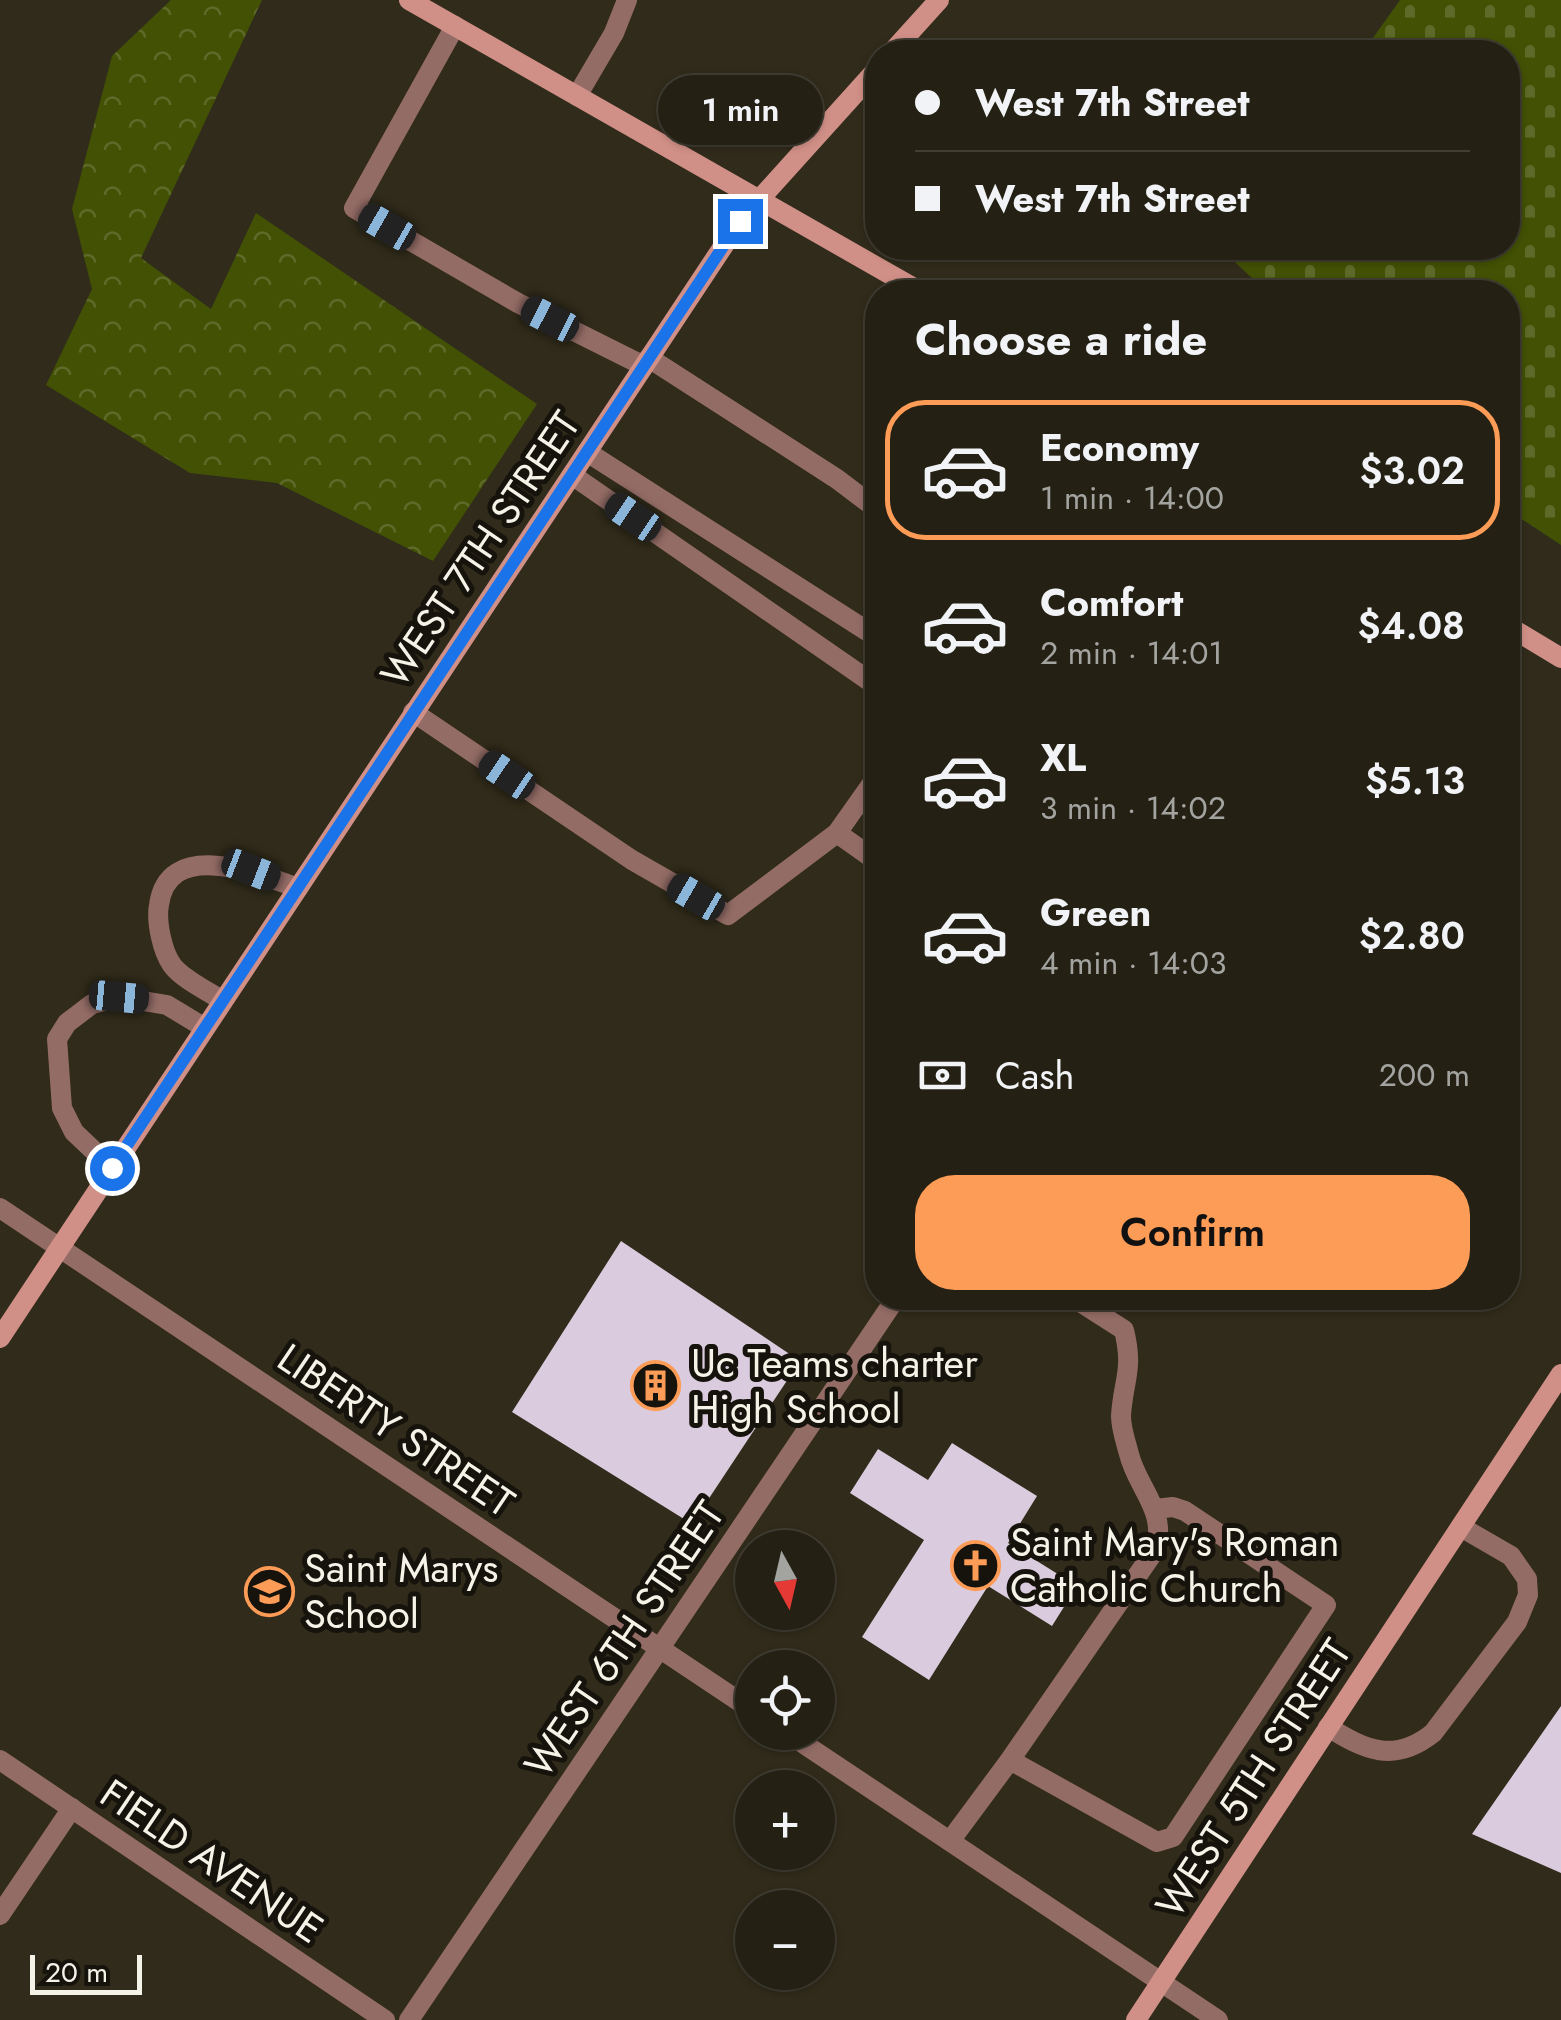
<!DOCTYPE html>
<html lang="en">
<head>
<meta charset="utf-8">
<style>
  body { margin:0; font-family:Jost,sans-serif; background:#302d22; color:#f1f3f6; height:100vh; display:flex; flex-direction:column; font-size:38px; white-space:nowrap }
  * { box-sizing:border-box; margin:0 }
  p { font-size:32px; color:#a3a3a0 }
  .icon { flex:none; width:55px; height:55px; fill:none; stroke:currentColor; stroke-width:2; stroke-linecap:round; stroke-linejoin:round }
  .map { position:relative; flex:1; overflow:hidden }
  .panel { position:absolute; left:865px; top:280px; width:655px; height:1030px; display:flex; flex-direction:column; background:#242014; border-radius:40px; box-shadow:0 2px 8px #0004,0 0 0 2px #413e34 }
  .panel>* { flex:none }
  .hud { position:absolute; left:865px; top:40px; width:655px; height:220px; border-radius:40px; box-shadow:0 2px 8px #0004,0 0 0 2px #413e34; display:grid; align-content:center; height:220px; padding:0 50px; background:#242014 }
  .needle { width:65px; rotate:172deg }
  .fabs { position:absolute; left:735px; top:1530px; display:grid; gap:20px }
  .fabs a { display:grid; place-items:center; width:100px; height:100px; border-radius:50%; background:#242014; box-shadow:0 2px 8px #0004,0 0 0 2px #413e34; font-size:50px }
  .scale { position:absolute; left:30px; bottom:25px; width:112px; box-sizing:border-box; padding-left:10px; border:5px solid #f5f2e7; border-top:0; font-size:28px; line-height:35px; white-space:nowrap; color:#f5f2e7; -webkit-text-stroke:8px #16130c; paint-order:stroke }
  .end { position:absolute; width:45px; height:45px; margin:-22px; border:12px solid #1a73e8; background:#fff; box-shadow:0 0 0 5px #fff }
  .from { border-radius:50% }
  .bubble { position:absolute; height:70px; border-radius:35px; background:#242014; box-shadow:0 2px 8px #0004,0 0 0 2px #413e34; font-size:32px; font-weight:600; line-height:70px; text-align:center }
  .car { position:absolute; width:30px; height:60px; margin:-30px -15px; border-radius:12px; box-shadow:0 0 8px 2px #0007; background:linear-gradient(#222 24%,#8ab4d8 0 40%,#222 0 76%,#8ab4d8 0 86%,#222 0) }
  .hud b { display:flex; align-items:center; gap:35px; height:95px; font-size:38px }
  .hud b+b { border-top:2px solid #413e34 }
  .hud i { width:25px; height:25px; background:#f1f3f6 }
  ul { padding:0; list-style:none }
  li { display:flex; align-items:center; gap:30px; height:140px; margin:0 20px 15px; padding:0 30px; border:5px solid transparent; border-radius:40px }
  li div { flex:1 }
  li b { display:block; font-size:38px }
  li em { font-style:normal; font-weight:600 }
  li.on { border-color:#fd9c56 }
  li>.icon { width:90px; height:90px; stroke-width:1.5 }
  h2 { padding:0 50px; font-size:45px; line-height:120px }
  .pay { display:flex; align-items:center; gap:25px; height:110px; padding:0 50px; font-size:38px }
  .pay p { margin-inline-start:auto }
  .cta { display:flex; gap:20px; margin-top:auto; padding:20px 50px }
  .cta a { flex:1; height:115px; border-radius:40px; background:#fd9c56; color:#111; font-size:40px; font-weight:600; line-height:115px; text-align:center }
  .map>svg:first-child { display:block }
</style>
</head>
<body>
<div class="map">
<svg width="1561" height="2020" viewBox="0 0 1561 2020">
  <defs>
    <pattern id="forest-crowns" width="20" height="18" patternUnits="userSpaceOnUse" patternTransform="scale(2.5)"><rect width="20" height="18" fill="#425104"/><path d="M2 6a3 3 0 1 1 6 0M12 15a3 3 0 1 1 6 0" fill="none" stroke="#5e6a29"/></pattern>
    <pattern id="cemetery-stones" width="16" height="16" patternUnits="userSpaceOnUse" patternTransform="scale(2.5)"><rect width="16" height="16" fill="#425104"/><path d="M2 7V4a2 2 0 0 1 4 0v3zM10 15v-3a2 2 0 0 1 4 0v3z" fill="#5e6a29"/></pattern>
  </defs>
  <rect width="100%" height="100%" fill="#302b1a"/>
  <path fill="url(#forest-crowns)" d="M171,0h91l-121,258 70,51 45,-96 281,191 -104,157 -156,-78 -87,-10 -144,-88 46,-96 -20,-80 40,-153z"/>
  <path fill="url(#cemetery-stones)" d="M1400,0h161v545l-53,-35v-218h-241l-44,-41 3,-3h282v-196h-145z"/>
  <path fill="#daccde" d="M621,1241l179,120 -108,163 -180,-112z
    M952,1443l85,53 -29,47 69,43 -25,40 -64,-40 -59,94 -67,-43 62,-97 -74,-47 28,-44 50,31z
    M1561,1706v167l-89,-39z"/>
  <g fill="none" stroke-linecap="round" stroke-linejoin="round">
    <path stroke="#946c66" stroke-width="20" d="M455,26l-101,182 164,95 126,63
      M577,96l37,-63 13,-33
      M649,358l188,121 41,31
      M587,452l291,186
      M572,475l306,212
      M413,712l219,148 96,55 109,-82 41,29
      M837,833l41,-58
      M223,1001c-15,-10 -41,-22 -51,-36 -10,-14 -16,-44 -13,-60 9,-68 100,-31 139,-17
      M112,1168l-38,-36 -12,-24 -5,-69 10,-16 25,-19 27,-7 48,8 38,23
      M1328,1727c37,23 66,37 105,6l84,-111 11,-27 -1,-16 -16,-23 -50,-29
      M1010,1760l147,82 16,-5 153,-232 -141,-94 -12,-4 -18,2
      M950,1841l60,-81 145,-210c13,-39 -18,-62 -26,-96 -3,-12 -8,-25 -8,-38 2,-36 13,-45 3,-86l-50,-32
      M0,1915l72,-107"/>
    <path stroke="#946c66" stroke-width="20" d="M0,1208l752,502
      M786,1732l432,288
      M0,1760l385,260
      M409,2020l487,-722"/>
    <path stroke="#d19087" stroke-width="20" d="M409,0l512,292
      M892,52l47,-52
      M1508,626l53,32
      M0,1338l740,-1117 138,-153
      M1136,2020l425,-646"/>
  </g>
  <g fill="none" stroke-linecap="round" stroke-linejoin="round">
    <path stroke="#1a73e8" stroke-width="12" d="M112,1168l628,-947"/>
  </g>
  <defs>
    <symbol id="building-ring" viewBox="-11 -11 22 22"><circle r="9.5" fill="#16130c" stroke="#fd9c56" stroke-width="1.5"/><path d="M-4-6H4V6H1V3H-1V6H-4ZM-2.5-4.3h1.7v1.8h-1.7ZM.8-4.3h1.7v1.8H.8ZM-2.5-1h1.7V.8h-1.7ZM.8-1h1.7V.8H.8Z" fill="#fd9c56"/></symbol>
    <symbol id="church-ring" viewBox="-11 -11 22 22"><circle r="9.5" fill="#16130c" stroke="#fd9c56" stroke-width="1.5"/><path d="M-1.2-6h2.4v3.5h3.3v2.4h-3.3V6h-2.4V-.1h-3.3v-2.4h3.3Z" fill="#fd9c56"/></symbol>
    <symbol id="school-ring" viewBox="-11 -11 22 22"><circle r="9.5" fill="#16130c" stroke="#fd9c56" stroke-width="1.5"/><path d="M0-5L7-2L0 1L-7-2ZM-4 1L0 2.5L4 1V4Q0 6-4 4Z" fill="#fd9c56"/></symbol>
  </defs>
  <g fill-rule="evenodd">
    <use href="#building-ring" x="628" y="1358" width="55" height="55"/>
    <use href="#church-ring" x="948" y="1538" width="55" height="55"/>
    <use href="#school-ring" x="242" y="1564" width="55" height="55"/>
  </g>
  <g text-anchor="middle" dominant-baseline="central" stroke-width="10" stroke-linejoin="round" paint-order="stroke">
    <g font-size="40" fill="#f5f2e7" stroke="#16130c">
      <text transform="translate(480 549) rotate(-56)">WEST 7TH STREET</text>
      <text transform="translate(396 1430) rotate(34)">LIBERTY STREET</text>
      <text transform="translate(624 1639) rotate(-56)">WEST 6TH STREET</text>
      <text transform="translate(1253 1778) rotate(-57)">WEST 5TH STREET</text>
      <text transform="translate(212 1861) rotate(34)">FIELD AVENUE</text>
    </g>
    <g font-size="40" fill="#f5f2e7" stroke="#16130c" text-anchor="start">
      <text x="691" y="1363">Uc Teams charter<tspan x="691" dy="46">High School</tspan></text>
      <text x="1010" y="1542">Saint Mary's Roman<tspan x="1010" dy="46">Catholic Church</tspan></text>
      <text x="304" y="1568">Saint Marys<tspan x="304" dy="46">School</tspan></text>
    </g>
  </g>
</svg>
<div class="fabs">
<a><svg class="needle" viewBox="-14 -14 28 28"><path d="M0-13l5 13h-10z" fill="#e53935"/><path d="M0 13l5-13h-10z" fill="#a3a3a0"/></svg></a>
<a><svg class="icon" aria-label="locate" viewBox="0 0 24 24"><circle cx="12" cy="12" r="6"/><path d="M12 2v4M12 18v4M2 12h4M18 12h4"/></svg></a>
<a>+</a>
<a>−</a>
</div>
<div class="scale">20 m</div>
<i class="end from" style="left:112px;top:1168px"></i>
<i class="end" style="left:740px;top:221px"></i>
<div class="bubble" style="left:658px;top:75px;width:165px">1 min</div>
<i class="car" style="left:387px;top:227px;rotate:300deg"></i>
<i class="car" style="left:550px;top:319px;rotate:297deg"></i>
<i class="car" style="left:633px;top:517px;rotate:304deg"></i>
<i class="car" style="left:507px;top:775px;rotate:304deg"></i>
<i class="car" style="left:251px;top:870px;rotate:111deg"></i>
<i class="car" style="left:696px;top:897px;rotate:300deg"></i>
<i class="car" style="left:119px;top:997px;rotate:95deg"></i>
<div class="hud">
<b><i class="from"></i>West 7th Street</b>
<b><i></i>West 7th Street</b>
</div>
<section class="panel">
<h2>Choose a ride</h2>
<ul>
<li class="on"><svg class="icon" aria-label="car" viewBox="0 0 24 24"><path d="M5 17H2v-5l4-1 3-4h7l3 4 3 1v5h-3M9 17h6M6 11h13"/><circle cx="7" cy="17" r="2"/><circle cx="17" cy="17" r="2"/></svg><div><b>Economy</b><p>1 min · 14:00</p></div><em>$3.02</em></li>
<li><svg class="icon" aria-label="car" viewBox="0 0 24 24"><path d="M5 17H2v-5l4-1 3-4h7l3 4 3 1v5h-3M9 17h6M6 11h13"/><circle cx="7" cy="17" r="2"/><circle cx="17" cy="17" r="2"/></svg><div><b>Comfort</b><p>2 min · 14:01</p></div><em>$4.08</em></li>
<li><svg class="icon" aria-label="car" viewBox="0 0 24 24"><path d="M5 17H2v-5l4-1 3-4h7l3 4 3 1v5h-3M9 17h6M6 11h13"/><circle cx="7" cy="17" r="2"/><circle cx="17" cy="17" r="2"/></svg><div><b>XL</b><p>3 min · 14:02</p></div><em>$5.13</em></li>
<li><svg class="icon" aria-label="car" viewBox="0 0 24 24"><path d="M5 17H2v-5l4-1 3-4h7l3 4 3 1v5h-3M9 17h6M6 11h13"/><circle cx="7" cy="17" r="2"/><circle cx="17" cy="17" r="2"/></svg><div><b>Green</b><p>4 min · 14:03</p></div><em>$2.80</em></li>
</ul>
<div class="pay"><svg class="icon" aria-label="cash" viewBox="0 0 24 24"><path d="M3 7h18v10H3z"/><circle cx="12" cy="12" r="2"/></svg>Cash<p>200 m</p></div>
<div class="cta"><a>Confirm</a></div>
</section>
</div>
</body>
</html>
